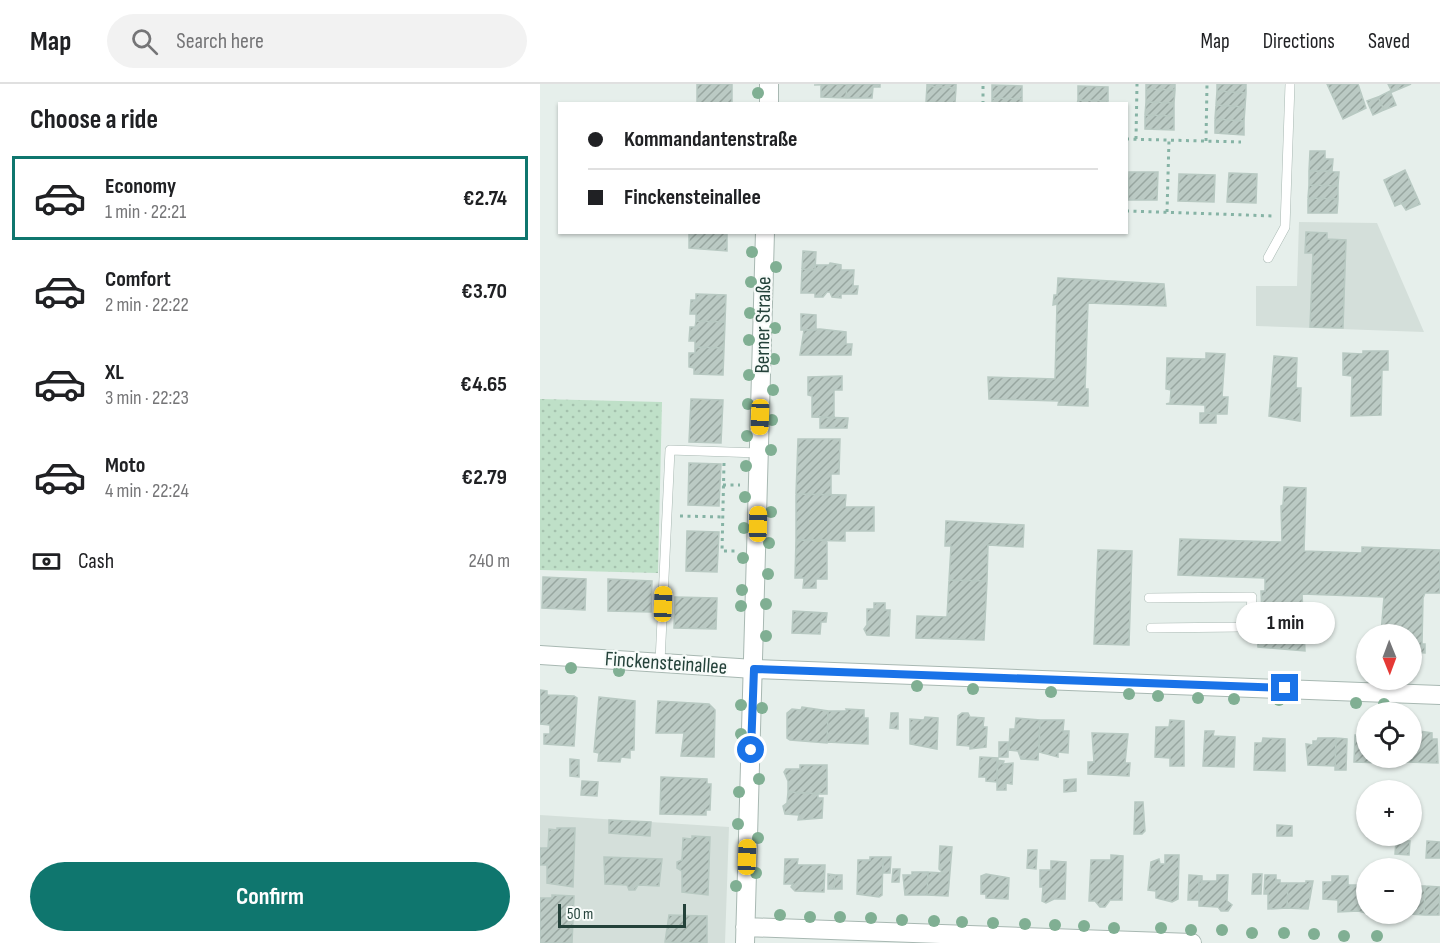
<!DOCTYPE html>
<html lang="en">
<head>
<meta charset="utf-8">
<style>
  body { margin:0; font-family:"Sofia Sans Condensed",sans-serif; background:#f2f2f2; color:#202124; height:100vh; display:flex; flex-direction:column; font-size:22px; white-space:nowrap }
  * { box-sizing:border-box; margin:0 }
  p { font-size:20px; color:#757577 }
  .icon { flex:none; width:33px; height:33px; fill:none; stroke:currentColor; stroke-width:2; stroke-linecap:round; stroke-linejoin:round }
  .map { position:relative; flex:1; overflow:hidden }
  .details { display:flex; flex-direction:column; background:#fff; width:540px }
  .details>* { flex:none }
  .banner { position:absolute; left:18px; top:18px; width:570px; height:132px; border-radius:0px; box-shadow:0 2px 4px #0004; display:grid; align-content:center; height:132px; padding:0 30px; background:#fff }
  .needle { width:39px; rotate:179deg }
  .fabs { position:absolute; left:816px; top:540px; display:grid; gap:12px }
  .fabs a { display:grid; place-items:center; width:66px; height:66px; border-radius:50%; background:#fff; box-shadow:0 2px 4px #0004; font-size:30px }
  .scale { position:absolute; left:18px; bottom:15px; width:128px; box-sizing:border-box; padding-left:6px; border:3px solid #24423a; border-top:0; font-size:16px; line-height:21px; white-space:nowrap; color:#24423a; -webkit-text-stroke:4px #f7fbf9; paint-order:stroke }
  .end { position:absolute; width:27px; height:27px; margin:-14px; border:8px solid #1a73e8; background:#fff; box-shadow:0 0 0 3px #fff }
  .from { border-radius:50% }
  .bubble { position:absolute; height:42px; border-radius:21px; background:#fff; box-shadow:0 2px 4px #0004; font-size:20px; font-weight:700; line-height:42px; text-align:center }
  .car { position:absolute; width:18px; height:36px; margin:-18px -9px; border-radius:8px; box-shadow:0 0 4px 2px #0007; background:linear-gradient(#f5c518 24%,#345 0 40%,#f5c518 0 76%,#345 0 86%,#f5c518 0) }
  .banner b { display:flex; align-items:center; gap:21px; height:57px; font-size:22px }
  .banner b+b { border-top:2px solid #e0e0e0 }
  .banner i { width:15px; height:15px; background:#202124 }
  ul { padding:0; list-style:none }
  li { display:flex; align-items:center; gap:18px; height:84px; margin:0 12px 9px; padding:0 18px; border:3px solid transparent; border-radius:0px }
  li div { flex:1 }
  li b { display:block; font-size:22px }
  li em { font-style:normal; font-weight:700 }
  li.active { border-color:#0f766e }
  li>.icon { width:54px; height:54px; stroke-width:1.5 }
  h2 { padding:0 30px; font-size:27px; line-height:72px }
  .pay { display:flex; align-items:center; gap:15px; height:66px; padding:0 30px; font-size:22px }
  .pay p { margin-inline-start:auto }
  .cta { display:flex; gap:12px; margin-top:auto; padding:12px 30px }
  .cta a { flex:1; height:69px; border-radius:36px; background:#0f766e; color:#fff; font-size:24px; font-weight:700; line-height:69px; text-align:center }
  header { display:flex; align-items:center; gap:36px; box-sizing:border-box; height:84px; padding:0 30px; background:#fff; border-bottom:2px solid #e0e0e0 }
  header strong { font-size:28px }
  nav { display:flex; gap:33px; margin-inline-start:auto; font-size:21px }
  .search { width:420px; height:54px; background:#f2f2f2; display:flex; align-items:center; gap:15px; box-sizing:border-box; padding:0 21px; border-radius:33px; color:#757577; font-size:22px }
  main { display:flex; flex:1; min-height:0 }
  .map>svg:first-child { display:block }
</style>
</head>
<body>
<header>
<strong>Map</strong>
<div class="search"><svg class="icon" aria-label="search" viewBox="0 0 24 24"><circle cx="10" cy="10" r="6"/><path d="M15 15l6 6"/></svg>Search here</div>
<nav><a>Map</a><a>Directions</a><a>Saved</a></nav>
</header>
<main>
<section class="details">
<h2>Choose a ride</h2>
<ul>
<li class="active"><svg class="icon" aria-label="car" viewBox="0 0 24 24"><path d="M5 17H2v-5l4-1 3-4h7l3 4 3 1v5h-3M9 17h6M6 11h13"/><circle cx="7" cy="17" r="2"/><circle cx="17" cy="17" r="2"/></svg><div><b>Economy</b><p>1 min · 22:21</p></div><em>€2.74</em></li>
<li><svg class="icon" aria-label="car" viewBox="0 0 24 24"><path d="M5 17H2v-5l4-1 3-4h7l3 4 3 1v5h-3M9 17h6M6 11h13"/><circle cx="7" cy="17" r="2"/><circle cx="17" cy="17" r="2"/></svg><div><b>Comfort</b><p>2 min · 22:22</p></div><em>€3.70</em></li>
<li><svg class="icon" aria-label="car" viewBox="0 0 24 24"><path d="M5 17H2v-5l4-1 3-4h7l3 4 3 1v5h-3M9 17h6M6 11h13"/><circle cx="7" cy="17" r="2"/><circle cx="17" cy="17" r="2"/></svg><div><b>XL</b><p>3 min · 22:23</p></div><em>€4.65</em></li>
<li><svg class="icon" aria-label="car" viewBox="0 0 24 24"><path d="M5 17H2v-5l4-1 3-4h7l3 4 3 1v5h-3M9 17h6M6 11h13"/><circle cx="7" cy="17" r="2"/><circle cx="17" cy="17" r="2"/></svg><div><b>Moto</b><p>4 min · 22:24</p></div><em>€2.79</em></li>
</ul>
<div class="pay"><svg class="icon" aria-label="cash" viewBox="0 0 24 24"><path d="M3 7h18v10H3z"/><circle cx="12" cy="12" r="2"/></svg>Cash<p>240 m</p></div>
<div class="cta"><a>Confirm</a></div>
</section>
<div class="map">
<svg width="900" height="859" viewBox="0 0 900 859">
  <defs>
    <pattern id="park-dots" width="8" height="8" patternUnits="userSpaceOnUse" patternTransform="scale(1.5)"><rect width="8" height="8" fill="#bfe0c8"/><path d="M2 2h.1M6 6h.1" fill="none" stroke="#a4c1ad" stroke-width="1.8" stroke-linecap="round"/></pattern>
    <pattern id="building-hatch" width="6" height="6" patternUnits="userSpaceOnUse" patternTransform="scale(1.5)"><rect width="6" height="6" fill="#bbcac4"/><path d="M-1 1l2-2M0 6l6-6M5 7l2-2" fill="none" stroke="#98a6a0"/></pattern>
  </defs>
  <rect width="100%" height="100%" fill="#e6efeb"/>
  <path fill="#d4dfda" d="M759,138l78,1 47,109 -168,-6v-40h41z
    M0,731l189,12 -4,116h-185z"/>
  <path fill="url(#park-dots)" d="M0,315l122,3 -4,171 -118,-3z"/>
  <path fill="url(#building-hatch)" stroke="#b8c9c2" stroke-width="1.5" d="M157,0h35v20h-35z
    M307,0h33v3h-7l-1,11h-26z
    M307,0l-1,14 -25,-1v-12h-7z
    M387,0h29v4l-29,-2z
    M606,0h29v6l-29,-1z
    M677,0h29v9l-29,-2z
    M787,0h31l8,24 -23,11z
    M848,0h23l-19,8z
    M452,1l30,1v13l-30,-1z
    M387,2l29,2 -1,15 -29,-1z
    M538,2l30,1v14l-30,-1z
    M606,5l29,1 -1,13 -28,-1z
    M677,7l29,2 -1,14 -29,-2z
    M850,7l6,14 -12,5 -6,-13z
    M838,13l6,13 -11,5 -6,-14z
    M452,14l30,1v5h-30z
    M538,16l30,1 -1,3h-30z
    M606,18l28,1v13l-29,-1z
    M676,21l29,2 -1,14 -29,-2z
    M605,31l29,1v14l-29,-1z
    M675,35l29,2v14l-29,-2z
    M770,67h15v8h8l-1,12h-23z
    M865,86l12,27 -22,9 -11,-26z
    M769,87l30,1 -1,14 -29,-1z
    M589,88h29l-1,28h-29z
    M689,89l28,1 -1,29 -29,-1z
    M639,90l36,1 -1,27 -36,-1z
    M769,101l29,1v13l-30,-1z
    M877,113l3,7 -14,6 -4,-6z
    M768,114l30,1 -1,14h-29z
    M187,148v19l-38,-3v-15z
    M766,148l21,1v6l19,1 -3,88 -33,-1 3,-74h-8z
    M263,167l13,1 -1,18 -13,-1z
    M290,179l11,2v5h13l-1,16h5l-1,8h-16v4l-9,-1 -2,-5h-3l-4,5h-8v-4h-14l1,-24 13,1v-5h14z
    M518,194l106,6 2,22 -78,-3 -3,86h3v17l-30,-1 1,-4 -70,-2 -1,-22 67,2 2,-75 -4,1 1,-10h3z
    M156,210l30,1 -1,27 -29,-1v-7h-6l1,-14h5z
    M261,230l15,1v15h-15z
    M156,237l29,1 -1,26 -29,-1v-6h-6l1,-14h5z
    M280,245l26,3v12h6l-1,11h-51l4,-25z
    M155,263l29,1 -1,27 -29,-1v-6l-5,-1v-14h6z
    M823,267h25v19h-6l-1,45 -30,1 1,-40 -9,-1v-22l20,1z
    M666,269l19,1 -3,43h6l-1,17 -22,-1v-8l-39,-1 4,-1 1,-13 -5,-1 1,-31 39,1z
    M734,272l23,2 -1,30h5l-1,33 -31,-5z
    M302,292v14h-8v28l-22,-1v-21l-4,-1v-18z
    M151,315l32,1 -2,43 -32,-1z
    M660,329h16v10h-16z
    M280,333l28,1 -1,10h-27z
    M258,355h42l-1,35h-8v21l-35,-1z
    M149,379l32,1 -2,42 -31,-1z
    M744,403l22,1 -2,63 58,2v-6l78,3v43h-15l-2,5 -1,46h3v9l-13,-1v-18h-34l3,-1 3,-36 -82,-3 3,57 -47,-4 -1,-9h6l-2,-47h4v-13l-87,-3 2,-36 102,3 -1,-36 2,-1z
    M256,410l50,1 -1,12h29v24h-29v10l-49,-1z
    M406,437l78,4 -1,22 -35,-2 -1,36 -38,-1 2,-34h-6z
    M147,447l32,1 -2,40 -31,-1z
    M256,456h31v39h-11v9h-13l1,-10h-9z
    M558,466l34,1 -3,94 -35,-1z
    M3,493l43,2 -1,31 -43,-2z
    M68,495l44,2 -1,31 -43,-1z
    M409,496l38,1 -3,59 -68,-2 1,-22 30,1z
    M135,513l42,1 -1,31 -42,-1z
    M334,519h11v7h5l-1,26 -22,-1 -3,-6 3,-4v-16h7z
    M253,527l34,2 -1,9h-5l-1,12 -28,-1z
    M0,606l7,1v4l27,1 3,2 -3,48 -30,-2v-10h6v-9l-10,-1z
    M59,613l36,4 -1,49h-4v8l-9,-1 -1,5 -22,-1 1,-8 -5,-1z
    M118,617l51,3 6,6 -1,47 -33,-1 3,-23h-28z
    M262,623l26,4 -1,32 -37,-3 -3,-2v-25l5,-4 9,1z
    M306,625l18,1v8h4v26l-41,-2 1,-31h19z
    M351,629h7v16l-8,-1z
    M422,629h6l2,4 14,1 -1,9h4l-1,20 -16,2v-3l-13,-1 1,-29z
    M385,633l13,1 -1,31 -27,-5v-25l14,1z
    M476,634l24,2 -2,40 -17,-1 -3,-8 -9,-1 1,-21h5z
    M500,636h24l-1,11h6l-1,22 -10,-1v5l-19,-5z
    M630,636l14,1v45h-14v-8l-15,-1 1,-30h13z
    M872,646l20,3v6h5l1,24 -32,-1 1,-4h5z
    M665,647h9l-1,5 22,1 -1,30 -31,-1z
    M552,649l36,1 -3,29h5l-1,13 -41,-2v-12h6z
    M815,651l11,1v22h17v5l-29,-1z
    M723,654l22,1v32l-31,-1 1,-27h7z
    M778,654h18l-1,28 -27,-1 -2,-21 7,1v-4h4z
    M796,654l11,1 -1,31h-11z
    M459,658h9v15h-9z
    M440,673l18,1 -1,24 -11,-1v-4h-7z
    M30,675l9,1v17l-9,-1z
    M457,676l7,1 -1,3 10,-1 -1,21 -6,-1v7h-9z
    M260,681h27v29l-39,-2v-11l-4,-9 2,-3h14z
    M121,693l46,2v5h4l-1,26h-4v5l-46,-1z
    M536,695v12l-12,1v-12z
    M42,697l16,1 -1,14 -16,-1z
    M248,708l30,2v4h5l-1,20 -24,2 1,-5 -14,-1 -2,-8 4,-3z
    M595,718h8l2,29 -3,3h-8z
    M69,736l42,2 -1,14 -41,-3z
    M737,741l15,1v10h-15z
    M17,744h18l-2,59 -26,-4v-18h-7v-17h8l1,-19 8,1z
    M152,752l18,1 -2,58 -26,-3v-21l-5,-3v-6l5,-2 1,-22 9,1z
    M856,756l14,1 -1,14 -14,-1z
    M887,757l13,1v16h-14z
    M400,762l12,1 -4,49 -21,-1 1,-23 15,1 -4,-4z
    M488,766h9l-1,19 -9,-1z
    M571,771l12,1 -1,44h-12l-5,7h-5l-5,-6h-6l2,-41h20z
    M625,771h14l-1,44 -6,3 -16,-4v-7l-8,-1 3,-28 8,-3 1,5h5z
    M64,773l58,2 -3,27 -21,-1 -3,5h-6l-2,-5 -22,-1z
    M330,773h13l-1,38 -3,2 -22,-3 1,-34h12z
    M343,773h8l-1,16h-7z
    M245,775h13l-1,6h28l-1,27 -29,-1 -4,-4 2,-3h-9z
    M511,777l15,1 -1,37h-11l-8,4 -4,-2 1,-14h-3v-17h11z
    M353,785h7l-1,13h-7z
    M372,788h16l-1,23h-22l-2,-20h9z
    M288,790l7,1 -1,14h-6z
    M446,790l23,4 -1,21 -22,-1v-4h-5v-18z
    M713,790h9l-1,20h-9z
    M295,791h7v14h-8z
    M649,791l13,1v5h-3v19h-11z
    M677,791h11l-1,26 5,4 -4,6h-7l-3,-4 -19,-1v-25h18z
    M725,791h11v5h4v3h8l-1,25 -19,1v-15h-4z
    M792,792h16v9h11l-1,26 -20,1v-12l-15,-1v-17h9z
    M766,797h7l-5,28 -21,-1 1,-25h18z
    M819,801h7v28l-8,-2z
    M872,802h13l-1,29 -14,-1z
    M885,802l15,1 -1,28h-15z
    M12,811l22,1 -2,47h-32v-45h12z
    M129,831l38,1v27l-42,-1z"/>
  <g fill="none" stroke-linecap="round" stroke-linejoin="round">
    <defs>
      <path id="service" d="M728,174l17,-31 5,-143
        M609,514l103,-1 -1,14 -9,16 -91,1
        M120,578l10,-212 89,3"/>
      <path id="minor" d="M229,20v-20
        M205,843l447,16
        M205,859l20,-711"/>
      <path id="tertiary" d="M0,571l214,14 686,26"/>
    </defs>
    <use href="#service" stroke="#a8b8b2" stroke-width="10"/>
    <use href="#minor" stroke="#a8b8b2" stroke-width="20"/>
    <use href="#tertiary" stroke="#a8b8b2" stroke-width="20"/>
    <path stroke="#86b3a5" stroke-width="3" stroke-dasharray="3 4.5" stroke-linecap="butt" d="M443,20v-20
      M586,55l115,3
      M596,55l1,-55
      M666,57l1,-57
      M586,127l149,5
      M627,128l2,-72
      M184,379l-2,88h16
      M183,401h17
      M140,432l43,1"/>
    <use href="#service" stroke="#fff" stroke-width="9"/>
    <use href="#minor" stroke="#fff" stroke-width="18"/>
    <use href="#tertiary" stroke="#fff" stroke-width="18"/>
  </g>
  <g fill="#80af93">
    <circle cx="218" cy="9" r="6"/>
    <circle cx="212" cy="168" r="6"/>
    <circle cx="236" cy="183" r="6"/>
    <circle cx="211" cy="198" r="6"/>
    <circle cx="210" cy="229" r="6"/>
    <circle cx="235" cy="244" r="6"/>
    <circle cx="209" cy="256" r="6"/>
    <circle cx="234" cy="275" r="6"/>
    <circle cx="209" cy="291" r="6"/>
    <circle cx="233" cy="306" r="6"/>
    <circle cx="208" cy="320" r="6"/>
    <circle cx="232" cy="336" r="6"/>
    <circle cx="207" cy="352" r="6"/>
    <circle cx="231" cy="366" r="6"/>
    <circle cx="206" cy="382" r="6"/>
    <circle cx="205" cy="413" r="6"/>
    <circle cx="231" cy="428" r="6"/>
    <circle cx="204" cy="444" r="6"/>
    <circle cx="229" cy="459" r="6"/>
    <circle cx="203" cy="474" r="6"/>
    <circle cx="228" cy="490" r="6"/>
    <circle cx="202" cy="506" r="6"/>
    <circle cx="226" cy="520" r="6"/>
    <circle cx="201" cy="522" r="6"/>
    <circle cx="226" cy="552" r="6"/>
    <circle cx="31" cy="584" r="6"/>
    <circle cx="79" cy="587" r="6"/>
    <circle cx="377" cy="602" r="6"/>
    <circle cx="433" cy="605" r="6"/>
    <circle cx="511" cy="608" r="6"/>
    <circle cx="589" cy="610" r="6"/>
    <circle cx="618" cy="612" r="6"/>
    <circle cx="658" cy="614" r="6"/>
    <circle cx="694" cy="615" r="6"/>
    <circle cx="739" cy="616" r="6"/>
    <circle cx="816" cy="619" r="6"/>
    <circle cx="844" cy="620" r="6"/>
    <circle cx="201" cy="621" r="6"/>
    <circle cx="222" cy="624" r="6"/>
    <circle cx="201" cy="650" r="6"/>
    <circle cx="219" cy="695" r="6"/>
    <circle cx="199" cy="708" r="6"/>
    <circle cx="198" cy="740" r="6"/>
    <circle cx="218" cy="754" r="6"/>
    <circle cx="216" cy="789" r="6"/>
    <circle cx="196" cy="802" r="6"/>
    <circle cx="240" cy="831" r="6"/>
    <circle cx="270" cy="833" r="6"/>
    <circle cx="300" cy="833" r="6"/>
    <circle cx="331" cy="834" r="6"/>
    <circle cx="362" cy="836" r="6"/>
    <circle cx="394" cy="837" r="6"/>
    <circle cx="422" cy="838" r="6"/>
    <circle cx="453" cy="839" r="6"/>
    <circle cx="485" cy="840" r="6"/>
    <circle cx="515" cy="841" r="6"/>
    <circle cx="544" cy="842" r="6"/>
    <circle cx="574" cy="844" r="6"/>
    <circle cx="621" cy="844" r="6"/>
    <circle cx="651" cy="846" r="6"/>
    <circle cx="682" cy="846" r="6"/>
    <circle cx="712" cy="849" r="6"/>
    <circle cx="744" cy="849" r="6"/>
    <circle cx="774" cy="850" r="6"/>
    <circle cx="804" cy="852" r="6"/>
    <circle cx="837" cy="852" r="6"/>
  </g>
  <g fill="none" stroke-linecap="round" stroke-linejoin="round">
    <path stroke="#1a73e8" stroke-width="8" d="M211,666l3,-81 531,19"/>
  </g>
  <g text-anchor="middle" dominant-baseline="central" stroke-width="4.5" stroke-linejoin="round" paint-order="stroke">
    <g font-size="21" fill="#24423a" stroke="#f7fbf9">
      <text transform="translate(223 241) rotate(-89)">Berner Straße</text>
      <text transform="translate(126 579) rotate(4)">Finckensteinallee</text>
    </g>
  </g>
</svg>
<div class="fabs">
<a><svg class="needle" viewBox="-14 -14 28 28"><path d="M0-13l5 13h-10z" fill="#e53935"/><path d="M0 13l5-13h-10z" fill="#757577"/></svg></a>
<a><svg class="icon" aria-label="locate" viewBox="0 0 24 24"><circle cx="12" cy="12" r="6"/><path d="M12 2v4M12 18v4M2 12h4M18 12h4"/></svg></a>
<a>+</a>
<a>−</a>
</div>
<div class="scale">50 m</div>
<i class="end from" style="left:211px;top:666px"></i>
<i class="end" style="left:745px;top:604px"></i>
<div class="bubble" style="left:696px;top:518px;width:99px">1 min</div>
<i class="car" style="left:220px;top:333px;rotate:182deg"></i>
<i class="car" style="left:218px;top:440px;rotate:1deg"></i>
<i class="car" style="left:123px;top:520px;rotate:2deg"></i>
<i class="car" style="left:207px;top:773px;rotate:2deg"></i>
<div class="banner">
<b><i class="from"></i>Kommandantenstraße</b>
<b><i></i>Finckensteinallee</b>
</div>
</div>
</main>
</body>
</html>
